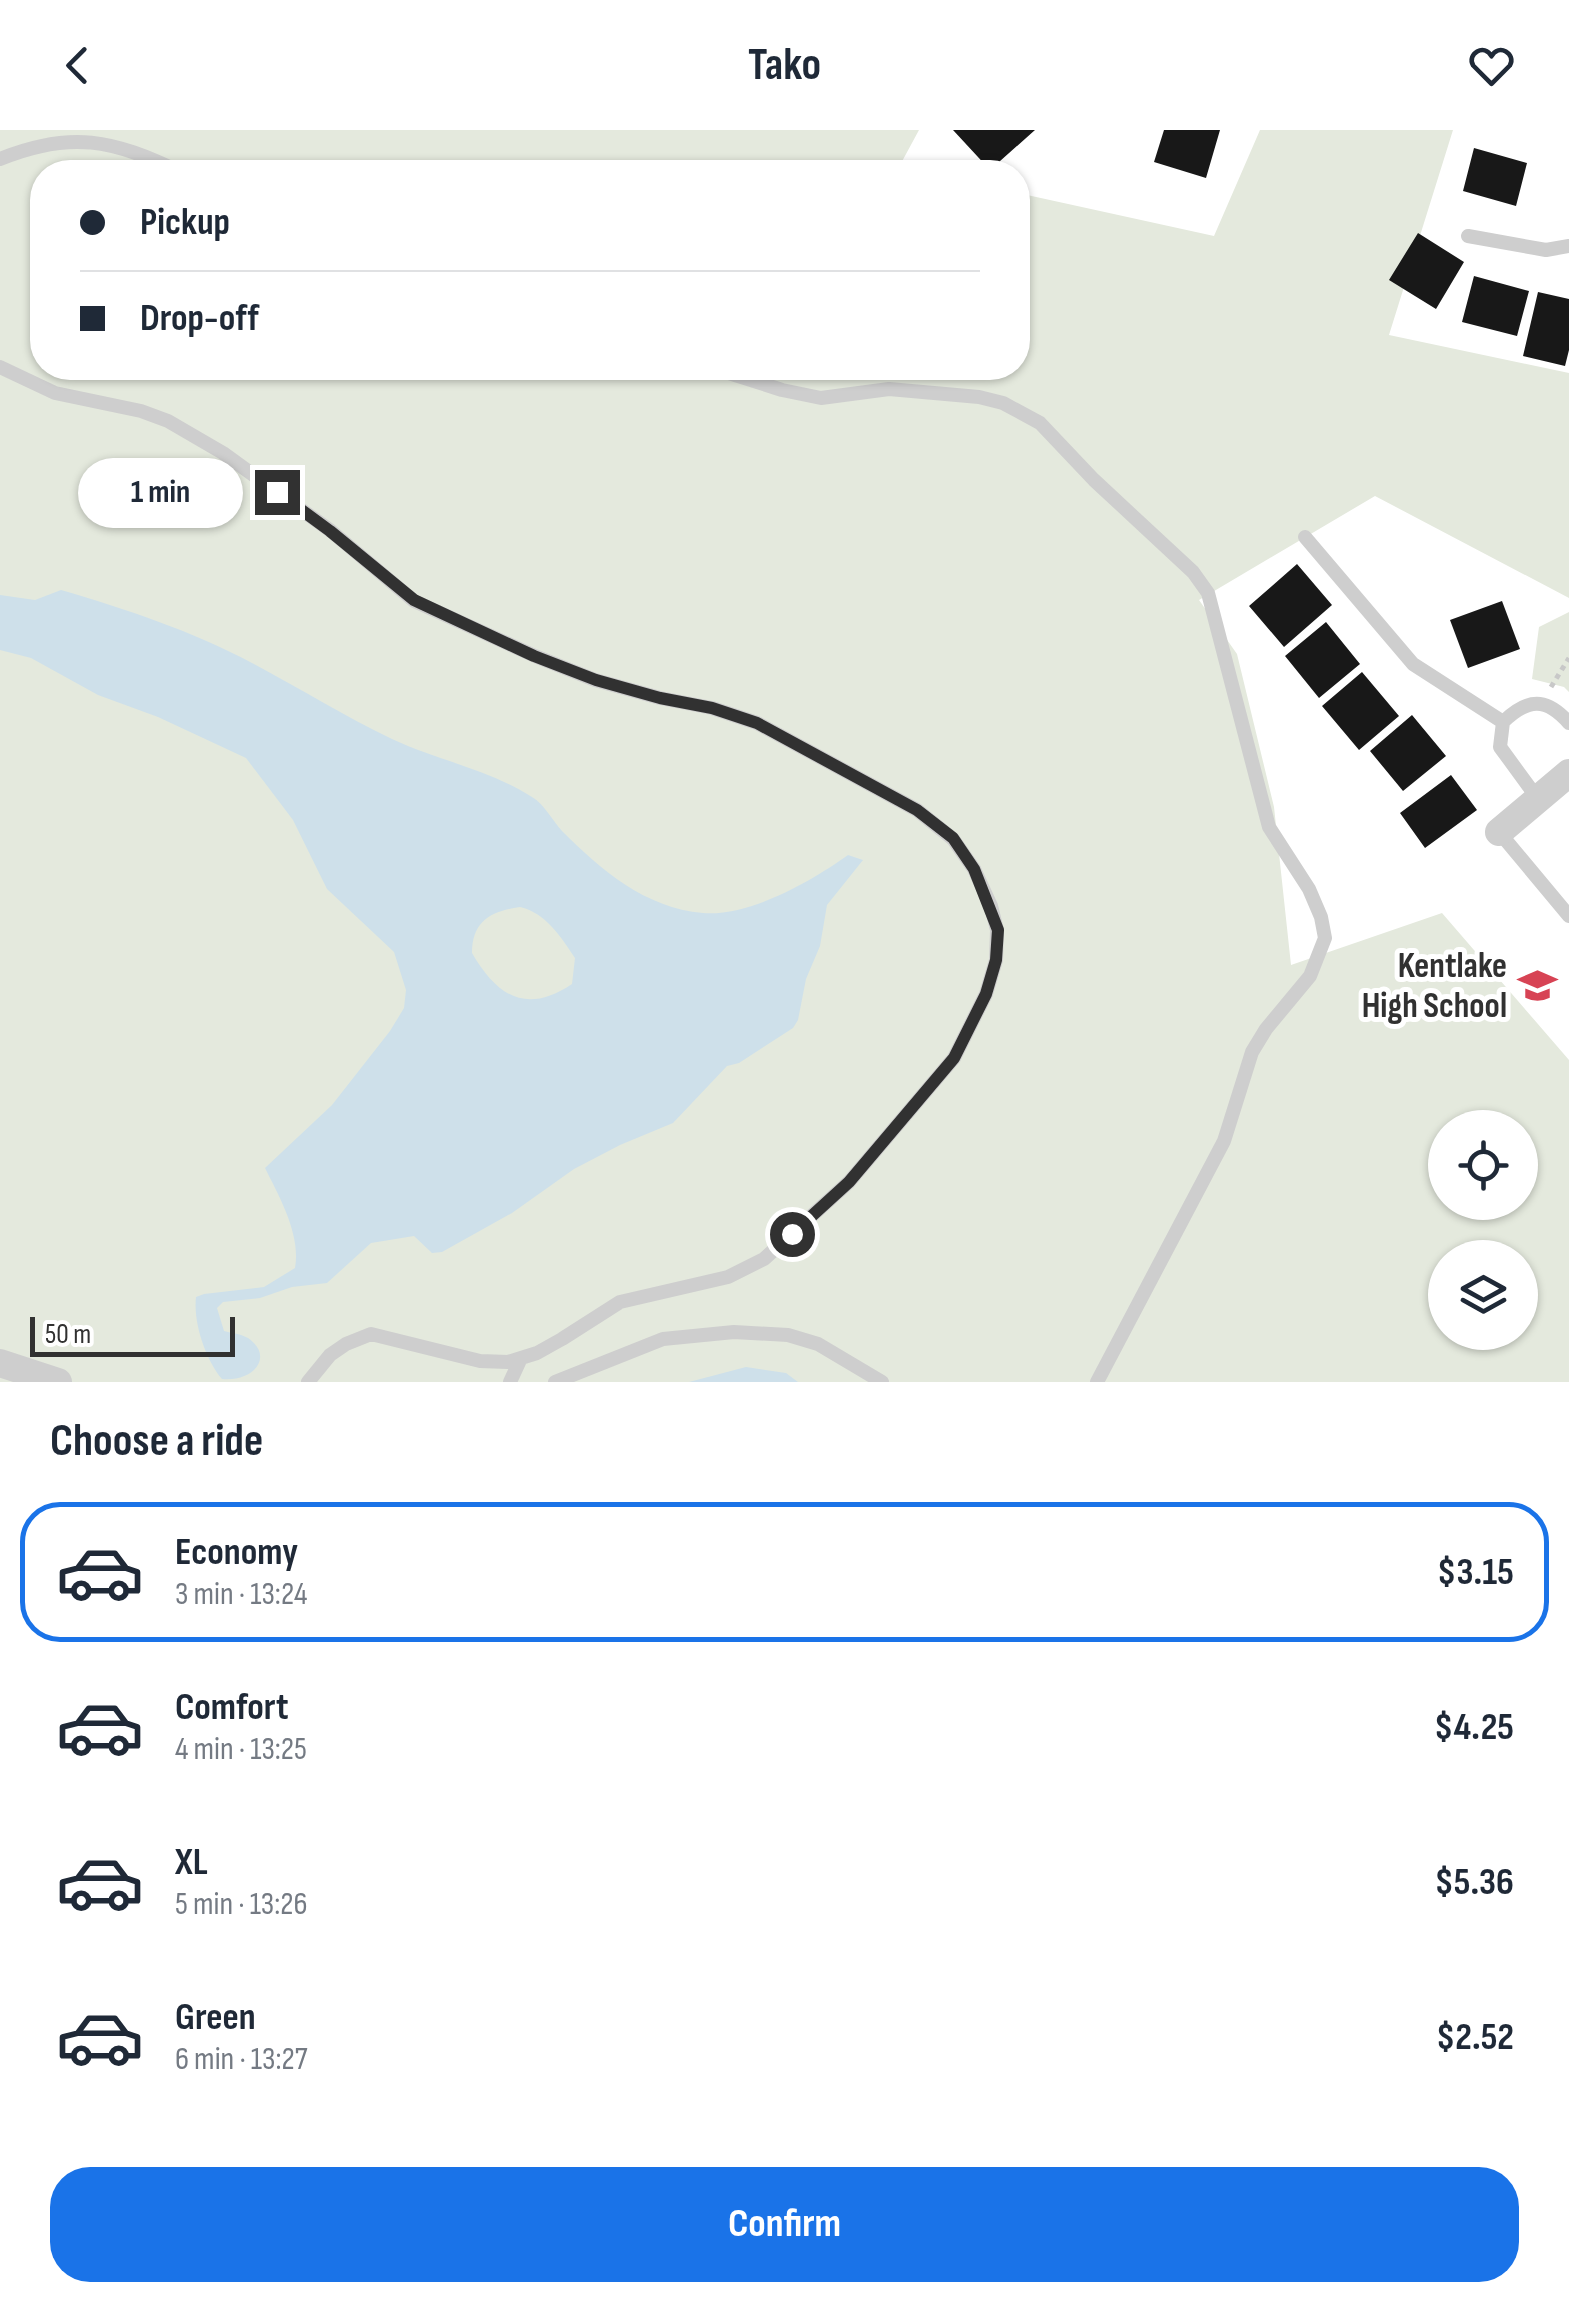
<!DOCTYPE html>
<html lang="en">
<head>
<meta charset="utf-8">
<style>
  body { margin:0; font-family:"Sofia Sans Condensed",sans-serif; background:#f2f2f3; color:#1f2937; height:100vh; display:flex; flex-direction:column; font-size:38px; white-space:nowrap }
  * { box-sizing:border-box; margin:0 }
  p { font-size:32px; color:#747a83 }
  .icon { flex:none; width:55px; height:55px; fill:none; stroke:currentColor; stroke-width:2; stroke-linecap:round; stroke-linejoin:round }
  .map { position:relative; height:1252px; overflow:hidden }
  .sheet { display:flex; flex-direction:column; background:#fff; flex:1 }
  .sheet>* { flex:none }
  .top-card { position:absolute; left:30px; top:30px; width:1000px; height:220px; border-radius:40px; box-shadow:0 2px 8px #0004; display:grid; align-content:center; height:220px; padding:0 50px; background:#fff }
  .tools { position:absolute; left:1428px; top:980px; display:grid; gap:20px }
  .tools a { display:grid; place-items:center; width:110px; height:110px; border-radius:50%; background:#fff; box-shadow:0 2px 8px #0004; font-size:50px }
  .scale { position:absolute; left:30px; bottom:25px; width:205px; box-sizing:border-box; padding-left:10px; border:5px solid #313131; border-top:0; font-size:28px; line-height:35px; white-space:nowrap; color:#313131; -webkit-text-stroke:8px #fff; paint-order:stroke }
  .end { position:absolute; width:45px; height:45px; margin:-22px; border:12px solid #313131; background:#fff; box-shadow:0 0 0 5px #fff }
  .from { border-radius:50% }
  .bubble { position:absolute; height:70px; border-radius:35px; background:#fff; box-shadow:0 2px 8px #0004; font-size:32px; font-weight:700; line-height:70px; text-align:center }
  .top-card b { display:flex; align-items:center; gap:35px; height:95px; font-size:38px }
  .top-card b+b { border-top:2px solid #e0e1e3 }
  .top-card i { width:25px; height:25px; background:#1f2937 }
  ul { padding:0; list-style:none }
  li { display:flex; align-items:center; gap:30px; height:140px; margin:0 20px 15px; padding:0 30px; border:5px solid transparent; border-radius:40px }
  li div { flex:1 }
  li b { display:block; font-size:38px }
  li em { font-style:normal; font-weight:700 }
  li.selected { border-color:#1a73e8 }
  li>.icon { width:90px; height:90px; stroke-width:1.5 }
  h2 { padding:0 50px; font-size:45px; line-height:120px }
  .button { display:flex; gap:20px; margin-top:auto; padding:20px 50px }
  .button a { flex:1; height:115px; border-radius:40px; background:#1a73e8; color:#fff; font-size:40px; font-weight:700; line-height:115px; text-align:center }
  header { display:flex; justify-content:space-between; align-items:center; height:130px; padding:0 50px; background:#fff; font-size:45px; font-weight:700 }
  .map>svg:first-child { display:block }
</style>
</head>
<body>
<header><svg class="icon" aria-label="back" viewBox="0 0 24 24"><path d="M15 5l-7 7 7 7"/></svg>Tako<svg class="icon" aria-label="heart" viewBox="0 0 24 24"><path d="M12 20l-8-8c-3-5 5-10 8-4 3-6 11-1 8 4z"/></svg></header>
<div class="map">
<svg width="1569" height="1252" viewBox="0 0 1569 1252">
  <rect width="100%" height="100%" fill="#fff"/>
  <path fill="#e4e9dd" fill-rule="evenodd" d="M0,0h919l-20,37 24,5h-881v196h976v-175l196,43 46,-106h193l-64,205 180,38v225l-194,-102 -176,104 38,54 37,153 17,158 151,-52 127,147v322h-1569zM1445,998h75v74h-75zM1445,1128h75v74h-75z
    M1569,482v80l-5,-5 -32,-8 7,-52z"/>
  <path fill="#cee0ea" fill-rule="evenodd" d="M61,460c65,19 131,41 191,73 47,25 92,53 140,76 45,21 98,31 140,58 12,7 21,24 30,34 39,39 83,77 141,82 46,4 109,-32 145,-58l15,5 -36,45 -7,41 -14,33 -8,41 -5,8 -54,35 -12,3 -54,57 -53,22 -46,24 -62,44 -70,39 -10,1 -18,-17 -43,7 -44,40 -35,4 -32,11 -37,4 -6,6 7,23c8,2 17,3 24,7 27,19 5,44 -26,41 -16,-19 -29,-56 -26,-82l8,-3 60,-7 31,-19c6,-33 -15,-70 -30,-100l67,-63 58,-74 14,-23 2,-18 -12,-38 -67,-63 -34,-69 -47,-62 -88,-41 -60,-22 -67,-37 -31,-8v-55l35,5zM520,777c26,6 41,30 55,51l-3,26c-46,31 -75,12 -100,-31 0,-32 19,-42 48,-46z
    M746,1237l40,6 12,9h-109z"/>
  <path fill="#181818" d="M953,0h82l-45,40z
    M1164,0h56l-14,48 -52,-16z
    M1474,18l53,15 -11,43 -53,-15z
    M1418,103l46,29 -28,47 -47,-29z
    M1474,146l55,15 -12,45 -55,-14z
    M1538,162l31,7v51l-4,16 -42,-10z
    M1297,434l35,41 -48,42 -35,-41z
    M1502,471l18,48 -52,19 -18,-48z
    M1326,492l34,42 -41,34 -34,-42z
    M1362,542l37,44 -40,34 -37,-44z
    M1412,585l34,41 -43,35 -33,-40z
    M1451,645l26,35 -52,38 -25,-35z"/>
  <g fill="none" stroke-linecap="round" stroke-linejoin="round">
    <path stroke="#c8c8c8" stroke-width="5" stroke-dasharray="5 5" stroke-linecap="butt" d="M1551,557l18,-29"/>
    <path stroke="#cecece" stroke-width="14" d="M0,29c71,-29 113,-19 180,13
      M1468,106l78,14 23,-4
      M0,237l55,26 86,18 27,10 55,32 108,78 83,70 121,55 60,24 65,18 52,10 45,15 160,87 36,29 21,30 17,37 6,24 -1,30 -10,34 -32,64 -105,124 -85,77 -36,18 -108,25 -58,37 -25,14 -29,9 -28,-1 -109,-27 -25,10 -16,11 -22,27
      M713,238l69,22 39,8 68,-9 90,8 24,6 37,20 54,57 99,92 15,21 61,234 40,62 12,28 4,21 -15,38 -44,53 -14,23 -28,89 -127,241
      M1305,407l108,127 90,58
      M1538,669l-38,-52 3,-25c25,-24 43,-25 66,1
      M1499,702l70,84
      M510,1252l11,-24
      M555,1252l108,-43 71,-7 54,3 30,9 64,38"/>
    <path stroke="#cecece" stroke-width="28" d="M1499,702l70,-59
      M0,1233l58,19"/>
  </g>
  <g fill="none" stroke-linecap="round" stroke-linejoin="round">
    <path stroke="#313131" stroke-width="12" d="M277,362l53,39 84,69 120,56 62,24 64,18 52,10 45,15 160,87 36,28 21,31 24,61 -2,30 -10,34 -32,64 -105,124 -57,52"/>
  </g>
  <defs>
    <symbol id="school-bare" viewBox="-9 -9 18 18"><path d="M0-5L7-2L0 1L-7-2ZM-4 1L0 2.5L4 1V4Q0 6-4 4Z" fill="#d74354" stroke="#fff" stroke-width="2.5" paint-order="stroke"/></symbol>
  </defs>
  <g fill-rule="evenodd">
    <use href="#school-bare" x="1510" y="828" width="55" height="55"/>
  </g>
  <g text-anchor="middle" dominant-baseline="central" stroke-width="10" stroke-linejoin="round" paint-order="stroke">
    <g font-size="35" font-weight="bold" fill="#313131" stroke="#fff" text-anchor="end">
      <text x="1507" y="836">Kentlake<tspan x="1507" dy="40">High School</tspan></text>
    </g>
  </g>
</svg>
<div class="tools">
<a><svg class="icon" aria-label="locate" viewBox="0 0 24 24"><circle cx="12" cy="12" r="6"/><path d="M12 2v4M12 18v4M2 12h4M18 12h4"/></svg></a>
<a><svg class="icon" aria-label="layers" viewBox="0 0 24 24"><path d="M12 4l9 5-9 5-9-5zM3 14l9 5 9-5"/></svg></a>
</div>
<div class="scale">50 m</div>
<i class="end from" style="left:792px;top:1104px"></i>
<i class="end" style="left:277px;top:362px"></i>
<div class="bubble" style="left:78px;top:328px;width:165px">1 min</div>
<div class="top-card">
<b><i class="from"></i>Pickup</b>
<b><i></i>Drop-off</b>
</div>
</div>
<section class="sheet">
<h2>Choose a ride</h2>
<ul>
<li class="selected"><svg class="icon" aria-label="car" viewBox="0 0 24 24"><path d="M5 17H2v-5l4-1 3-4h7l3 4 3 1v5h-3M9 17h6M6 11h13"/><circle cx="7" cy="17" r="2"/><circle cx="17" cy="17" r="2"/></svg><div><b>Economy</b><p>3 min · 13:24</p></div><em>$3.15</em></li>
<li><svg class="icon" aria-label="car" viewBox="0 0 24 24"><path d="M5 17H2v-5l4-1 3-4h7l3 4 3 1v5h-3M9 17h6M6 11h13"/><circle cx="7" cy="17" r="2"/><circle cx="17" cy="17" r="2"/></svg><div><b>Comfort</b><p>4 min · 13:25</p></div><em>$4.25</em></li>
<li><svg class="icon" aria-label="car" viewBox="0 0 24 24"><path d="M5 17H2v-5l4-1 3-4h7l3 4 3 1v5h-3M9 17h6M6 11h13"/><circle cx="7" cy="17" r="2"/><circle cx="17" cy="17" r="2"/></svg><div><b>XL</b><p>5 min · 13:26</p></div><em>$5.36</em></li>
<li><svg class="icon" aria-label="car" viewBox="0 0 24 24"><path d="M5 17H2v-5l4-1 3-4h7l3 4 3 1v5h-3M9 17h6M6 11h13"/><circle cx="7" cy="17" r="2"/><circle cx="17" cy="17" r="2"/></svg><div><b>Green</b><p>6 min · 13:27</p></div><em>$2.52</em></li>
</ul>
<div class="button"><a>Confirm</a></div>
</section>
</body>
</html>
